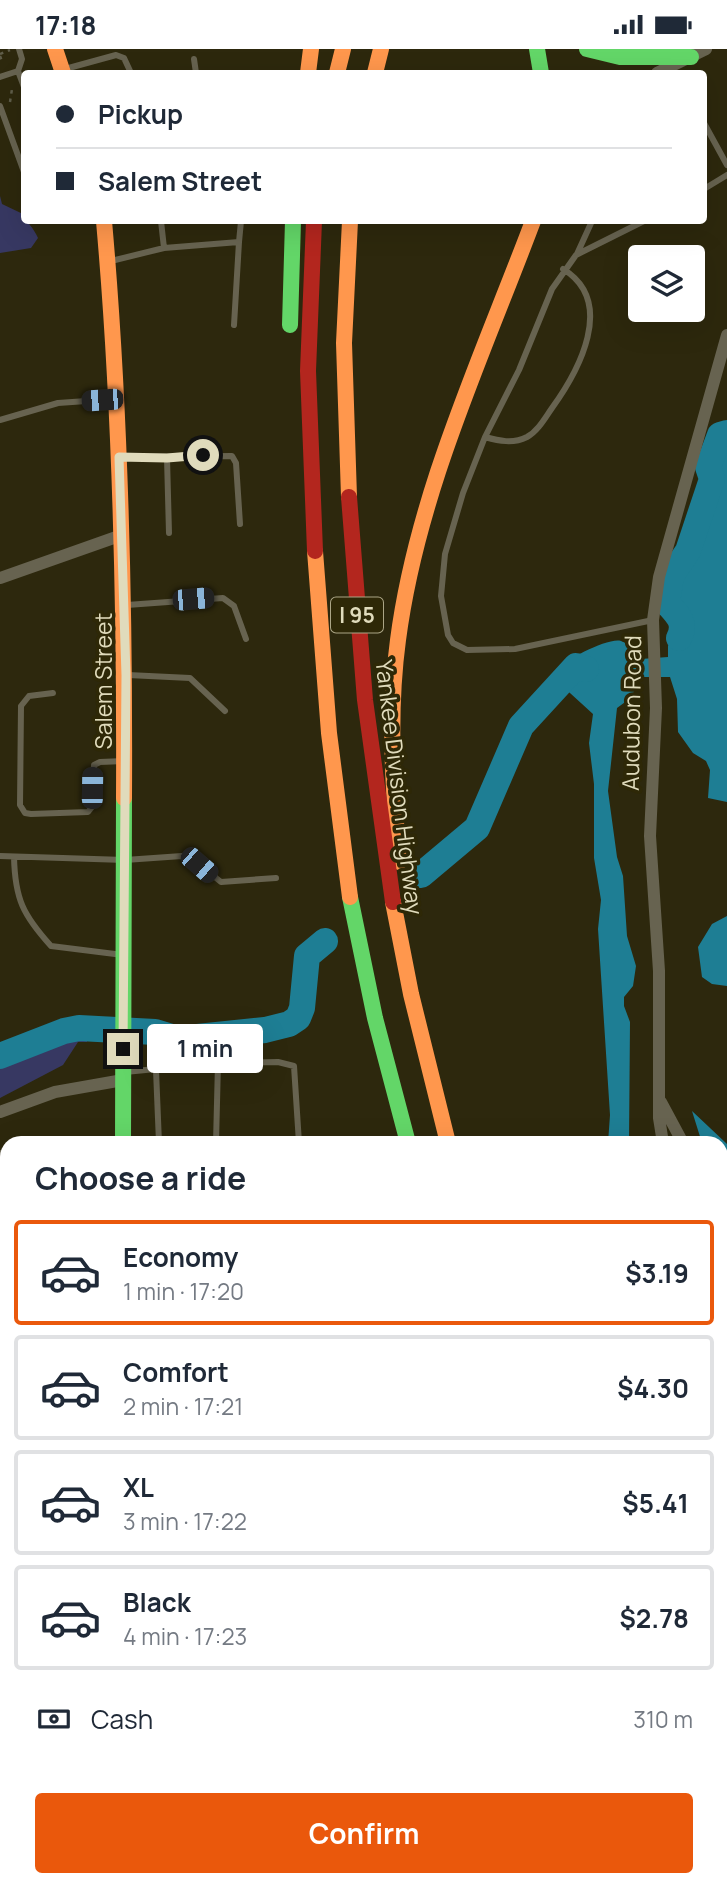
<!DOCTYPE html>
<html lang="en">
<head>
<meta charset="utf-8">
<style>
  body { margin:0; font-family:Manrope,sans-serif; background:#f6f6f7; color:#1f2937; height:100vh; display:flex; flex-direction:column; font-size:26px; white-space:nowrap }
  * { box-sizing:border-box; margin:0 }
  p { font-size:23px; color:#747a83 }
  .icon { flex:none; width:38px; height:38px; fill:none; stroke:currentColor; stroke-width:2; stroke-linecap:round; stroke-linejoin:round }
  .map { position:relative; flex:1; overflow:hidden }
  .drawer { position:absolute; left:0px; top:1087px; width:728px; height:751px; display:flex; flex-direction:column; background:#fff; border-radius:21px 21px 0 0; box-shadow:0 7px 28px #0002 }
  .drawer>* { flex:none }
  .banner { position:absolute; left:21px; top:21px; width:686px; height:154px; border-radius:7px; box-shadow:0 7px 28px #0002; display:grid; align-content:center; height:154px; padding:0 35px; background:#fff }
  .fabs { position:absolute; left:628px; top:196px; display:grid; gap:14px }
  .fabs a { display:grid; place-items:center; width:77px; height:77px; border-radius:7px; background:#fff; box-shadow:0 7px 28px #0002; font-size:35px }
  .end { position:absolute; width:32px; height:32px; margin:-16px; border:9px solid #e0dbbc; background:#111; box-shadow:0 0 0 4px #111 }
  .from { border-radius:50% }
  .bubble { position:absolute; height:49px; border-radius:7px; background:#fff; box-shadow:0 7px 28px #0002; font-size:23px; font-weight:700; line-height:49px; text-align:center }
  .car { position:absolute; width:21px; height:42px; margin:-21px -10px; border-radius:9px; box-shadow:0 0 5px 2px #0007; background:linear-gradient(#222 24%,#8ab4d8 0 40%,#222 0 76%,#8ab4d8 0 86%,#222 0) }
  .banner b { display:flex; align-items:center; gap:24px; height:66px; font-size:26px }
  .banner b+b { border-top:2px solid #e0e1e3 }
  .banner i { width:18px; height:18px; background:#1f2937 }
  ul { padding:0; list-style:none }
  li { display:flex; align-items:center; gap:21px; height:105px; margin:0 14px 10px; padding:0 21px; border:4px solid #e0e1e3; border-radius:7px }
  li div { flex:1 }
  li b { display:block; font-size:26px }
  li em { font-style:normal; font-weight:700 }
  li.current { border-color:#ea580c }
  li>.icon { width:63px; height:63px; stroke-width:1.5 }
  h2 { padding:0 35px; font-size:32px; line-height:84px }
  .pay { display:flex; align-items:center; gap:18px; height:77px; padding:0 35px; font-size:26px }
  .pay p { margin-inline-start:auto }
  .primary-button { display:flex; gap:14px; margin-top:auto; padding:14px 35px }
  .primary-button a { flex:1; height:80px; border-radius:7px; background:#ea580c; color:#fff; font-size:28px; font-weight:700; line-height:80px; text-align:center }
  .status { display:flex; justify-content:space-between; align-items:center; height:49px; padding:0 35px; background:#fff; direction:ltr }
  .status svg { height:19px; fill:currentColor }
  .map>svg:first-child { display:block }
</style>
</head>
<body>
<div class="status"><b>17:18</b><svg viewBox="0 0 49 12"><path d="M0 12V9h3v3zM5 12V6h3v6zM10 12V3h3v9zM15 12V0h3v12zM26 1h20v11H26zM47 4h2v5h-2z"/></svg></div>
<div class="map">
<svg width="727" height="1837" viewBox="0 0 727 1837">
  <rect width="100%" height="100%" fill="#2d280d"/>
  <path fill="#373862" d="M0,147l2,8 21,10c3,8 11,14 15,24l-7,10 -31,5z
    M73,968h11l3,25h-9l-15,23 -63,33v-51l13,-2z"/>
  <path fill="#1e7e94" d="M727,382v371l-19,-4 2,-28 -4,-9 -13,-8 -15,-21 -1,-33 -7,-22h-31l-7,20 -15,11 -9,83 9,66 6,19 4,60 9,30 -3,20 -9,11v9l6,16 -1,121h-21l2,-28 -12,-186 3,-29 -7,-42v-74l-5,-41 4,-29 -34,-31 -2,-13c7,-10 52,-33 64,-29 10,3 11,14 20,18l27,-2v-11l6,-10c0,-5 -3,-10 -3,-15 0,-66 34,-124 50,-186z
    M727,867v70l-15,-2 -10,-7 -4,-30 14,-23z
    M692,1062l35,33v38l-6,-4v-35h-19z"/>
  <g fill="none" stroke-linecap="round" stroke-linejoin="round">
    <path stroke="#1e7e94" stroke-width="26" d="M679,589c8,-15 -2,-24 -12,-35l4,-27 17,-25 24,-72 -4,-12 12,-32 7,-2
      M421,826l56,-47 44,-102 55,-60 10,3
      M0,1007l64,-25 15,-3 76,4 23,7 87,-9 24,-6 9,-6 4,-10 5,-52 18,-15"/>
    <path stroke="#5f5d4a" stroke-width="2.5" stroke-dasharray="3.5 5" stroke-linecap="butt" d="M0,5l10,-4
      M0,7l3,8
      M10,53l2,-13"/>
    <path stroke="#676350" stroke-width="6" d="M19,0l3,10 -4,12 6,16
      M194,10l2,14
      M65,20l51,-14 8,3 7,15
      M0,28l18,-6
      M0,57l24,66
      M704,74l23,42
      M704,140l23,-14
      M161,172l3,27
      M644,172l-68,34 -24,34 -33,81 -34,67 -22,56 -18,61 -4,42 7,39 5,8 14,7 48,-1 138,-29
      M577,205l15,-33
      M111,212l53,-13 75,-6 2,-21
      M234,276l5,-83
      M0,371l58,-17 57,-4
      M485,388c14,4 28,7 42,0 11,-6 18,-19 25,-29 26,-36 65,-106 11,-139
      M121,408l111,-1 4,7 4,61
      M167,409l2,75
      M127,556l96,-7 11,8 12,33
      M128,626l62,3 35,33
      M53,644l-24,3 -8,10 -1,99 5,8 6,1 57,-2 4,-5 2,-42 6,-3 24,-1
      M0,807l125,4 57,-4 8,1 31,25 55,-4
      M14,808c1,42 9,58 37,89l72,9
      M156,1021l3,73
      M125,1023l93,-9 60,-1 16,4 5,77
      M125,1092l41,2
      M216,1094l2,-80
      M0,1104h7
      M0,1119l7,1
      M0,1156h7
      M0,1226l7,5
      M721,1581l6,-2
      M0,1616l7,-3"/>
    <path stroke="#676350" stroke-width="12" d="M657,24l49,-24
      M0,529l122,-43
      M661,1053l22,41
      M0,1063l55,-20 68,-12
      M663,1094l-4,-25v-147l-9,-135 6,-128 -3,-88 6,-43 68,-242
      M721,1161l6,-2
      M721,1624l6,12
      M469,1830l2,7"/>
    <path stroke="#63d668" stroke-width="16" d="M537,0l4,24
      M587,0l33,8h71
      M290,276l3,-104
      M350,848l25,121 33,125
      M123,1094l1,-345
      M617,1830l2,7
      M657,1830l2,7"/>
    <path stroke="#ff974d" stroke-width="16" d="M55,0l8,24
      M308,24l3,-24
      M337,24l6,-24
      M375,24l6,-24
      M104,172c17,192 21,384 20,577
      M349,448l-5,-154 6,-122
      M315,502l14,182 21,164
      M399,813c-6,-75 -11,-148 -1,-222 19,-146 84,-283 135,-419
      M393,853l18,92 37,149"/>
    <path stroke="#b3261e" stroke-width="16" d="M314,172l-6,150 7,180
      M349,448l16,203 28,202
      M119,1830l3,7"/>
  </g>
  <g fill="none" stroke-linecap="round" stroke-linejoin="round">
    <path stroke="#e0dbbc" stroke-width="9" d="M123,1000l3,-374 -7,-218 48,1 36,-3"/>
  </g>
  <g text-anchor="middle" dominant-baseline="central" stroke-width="7" stroke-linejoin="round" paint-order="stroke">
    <rect fill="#2e2807" stroke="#aba586" stroke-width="2" x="331" y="548.5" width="52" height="35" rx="5"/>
    <g font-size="21" font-weight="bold" fill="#e0dbbc">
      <text x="357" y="566">I 95</text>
    </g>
    <g font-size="23" fill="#e0dbbc" stroke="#2e2807">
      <text transform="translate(103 632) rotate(-90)">Salem Street</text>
      <text transform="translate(631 664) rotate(-89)">Audubon Road</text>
      <text transform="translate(400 738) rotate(83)">Yankee Division Highway</text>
    </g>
  </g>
</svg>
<div class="fabs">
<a><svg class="icon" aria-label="layers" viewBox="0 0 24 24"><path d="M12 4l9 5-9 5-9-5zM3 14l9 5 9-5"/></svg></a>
</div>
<i class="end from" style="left:203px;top:406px"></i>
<i class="end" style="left:123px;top:1000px"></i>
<div class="bubble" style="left:147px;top:975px;width:116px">1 min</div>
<i class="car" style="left:102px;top:351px;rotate:266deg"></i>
<i class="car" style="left:193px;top:550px;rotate:85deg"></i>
<i class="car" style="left:92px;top:739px;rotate:1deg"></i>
<i class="car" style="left:199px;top:816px;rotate:131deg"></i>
<div class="banner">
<b><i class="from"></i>Pickup</b>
<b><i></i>Salem Street</b>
</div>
<section class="drawer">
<h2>Choose a ride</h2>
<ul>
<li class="current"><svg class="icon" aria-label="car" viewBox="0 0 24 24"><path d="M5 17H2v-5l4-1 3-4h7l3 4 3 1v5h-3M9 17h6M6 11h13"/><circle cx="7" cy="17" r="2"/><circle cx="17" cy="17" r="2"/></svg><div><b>Economy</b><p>1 min · 17:20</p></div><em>$3.19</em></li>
<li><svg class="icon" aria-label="car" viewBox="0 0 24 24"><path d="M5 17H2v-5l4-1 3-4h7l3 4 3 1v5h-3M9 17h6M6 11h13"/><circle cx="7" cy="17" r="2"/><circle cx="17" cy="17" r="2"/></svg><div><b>Comfort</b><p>2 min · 17:21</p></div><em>$4.30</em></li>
<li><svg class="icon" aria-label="car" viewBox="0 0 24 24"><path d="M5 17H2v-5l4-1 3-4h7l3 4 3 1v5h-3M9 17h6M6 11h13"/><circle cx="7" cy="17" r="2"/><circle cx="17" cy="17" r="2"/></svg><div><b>XL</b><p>3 min · 17:22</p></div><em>$5.41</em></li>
<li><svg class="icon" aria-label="car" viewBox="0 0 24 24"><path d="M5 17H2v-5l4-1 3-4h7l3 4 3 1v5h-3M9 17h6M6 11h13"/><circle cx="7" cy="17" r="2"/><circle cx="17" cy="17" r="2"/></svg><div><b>Black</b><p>4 min · 17:23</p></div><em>$2.78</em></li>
</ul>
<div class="pay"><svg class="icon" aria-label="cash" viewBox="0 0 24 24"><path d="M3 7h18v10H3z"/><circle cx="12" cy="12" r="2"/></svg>Cash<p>310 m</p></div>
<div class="primary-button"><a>Confirm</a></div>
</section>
</div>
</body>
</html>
